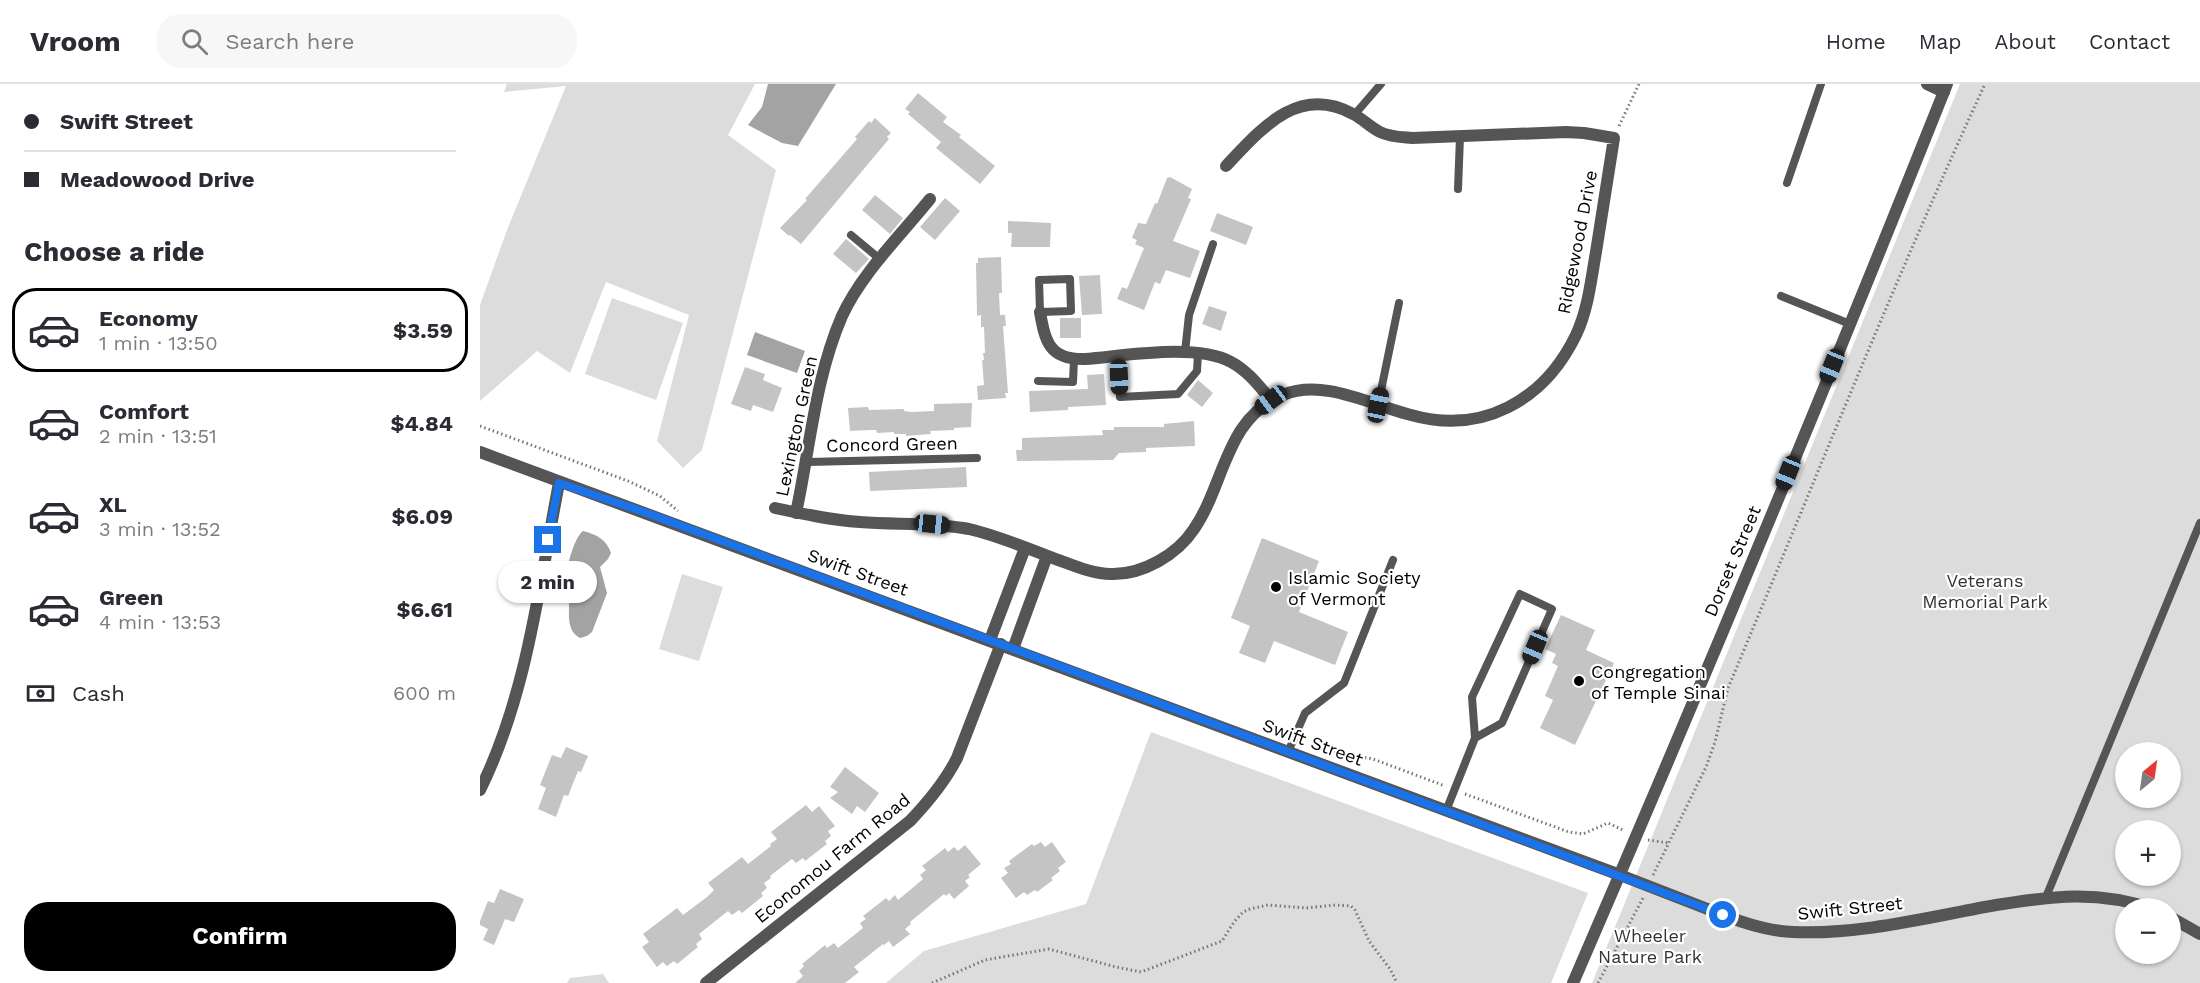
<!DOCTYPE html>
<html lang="en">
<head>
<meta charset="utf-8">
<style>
  body { margin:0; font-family:"Work Sans",sans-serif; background:#f7f7f7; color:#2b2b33; height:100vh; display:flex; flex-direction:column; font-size:22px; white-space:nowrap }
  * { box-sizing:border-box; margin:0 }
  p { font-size:20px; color:#7c7c81 }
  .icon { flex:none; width:33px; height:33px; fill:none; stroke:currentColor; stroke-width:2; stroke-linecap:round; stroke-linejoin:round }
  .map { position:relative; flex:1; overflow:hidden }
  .side { display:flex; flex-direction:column; background:#fff; width:480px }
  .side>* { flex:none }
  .hud { display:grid; align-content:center; height:132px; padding:0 24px; background:#fff }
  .needle { width:39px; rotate:29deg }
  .controls { position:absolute; left:1635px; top:658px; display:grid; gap:12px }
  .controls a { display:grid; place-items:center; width:66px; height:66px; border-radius:50%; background:#fff; box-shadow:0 2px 4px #0004; font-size:30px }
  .end { position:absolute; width:27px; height:27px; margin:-14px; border:8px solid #1a73e8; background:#fff; box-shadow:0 0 0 3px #fff }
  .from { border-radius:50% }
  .bubble { position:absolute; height:42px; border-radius:21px; background:#fff; box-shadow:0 2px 4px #0004; font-size:20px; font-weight:700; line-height:42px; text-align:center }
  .car { position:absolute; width:18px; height:36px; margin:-18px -9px; border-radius:8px; box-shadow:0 0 4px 2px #0007; background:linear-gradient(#222 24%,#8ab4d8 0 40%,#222 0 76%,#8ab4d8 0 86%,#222 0) }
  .hud b { display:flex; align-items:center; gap:21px; height:57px; font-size:22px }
  .hud b+b { border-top:2px solid #e1e1e2 }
  .hud i { width:15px; height:15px; background:#2b2b33 }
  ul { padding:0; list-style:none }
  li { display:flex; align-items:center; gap:18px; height:84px; margin:0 12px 9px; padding:0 12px; border:3px solid transparent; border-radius:24px }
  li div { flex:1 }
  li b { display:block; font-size:22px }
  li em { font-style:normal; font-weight:700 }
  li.active { border-color:#000 }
  li>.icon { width:54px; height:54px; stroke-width:1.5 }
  h2 { padding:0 24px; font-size:27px; line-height:72px }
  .pay { display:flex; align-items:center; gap:15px; height:66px; padding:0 24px; font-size:22px }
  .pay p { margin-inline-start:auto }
  .action { display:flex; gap:12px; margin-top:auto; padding:12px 24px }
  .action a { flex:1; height:69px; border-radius:24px; background:#000; color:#fff; font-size:24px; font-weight:700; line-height:69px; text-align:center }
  header { display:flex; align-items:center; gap:36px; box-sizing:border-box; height:84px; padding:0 30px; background:#fff; border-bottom:2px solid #e1e1e2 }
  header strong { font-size:28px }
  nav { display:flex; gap:33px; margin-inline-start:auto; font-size:21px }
  .search { width:420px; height:54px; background:#f7f7f7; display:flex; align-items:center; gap:15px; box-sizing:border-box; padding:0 21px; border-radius:24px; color:#7c7c81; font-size:22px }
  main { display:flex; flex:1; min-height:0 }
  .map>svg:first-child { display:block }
</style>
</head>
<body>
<header>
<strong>Vroom</strong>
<div class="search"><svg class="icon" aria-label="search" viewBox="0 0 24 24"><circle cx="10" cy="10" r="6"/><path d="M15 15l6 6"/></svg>Search here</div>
<nav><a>Home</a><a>Map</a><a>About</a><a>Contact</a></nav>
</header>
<main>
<section class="side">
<div class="hud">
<b><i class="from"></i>Swift Street</b>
<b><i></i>Meadowood Drive</b>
</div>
<h2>Choose a ride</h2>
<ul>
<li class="active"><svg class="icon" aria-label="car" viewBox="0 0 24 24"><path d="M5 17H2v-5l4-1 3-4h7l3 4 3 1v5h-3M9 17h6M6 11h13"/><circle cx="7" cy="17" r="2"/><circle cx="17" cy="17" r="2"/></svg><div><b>Economy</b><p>1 min · 13:50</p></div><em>$3.59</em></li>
<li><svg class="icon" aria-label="car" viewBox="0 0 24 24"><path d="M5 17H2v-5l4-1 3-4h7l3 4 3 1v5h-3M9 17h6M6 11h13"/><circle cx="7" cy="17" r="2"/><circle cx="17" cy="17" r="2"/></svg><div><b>Comfort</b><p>2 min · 13:51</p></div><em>$4.84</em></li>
<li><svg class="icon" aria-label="car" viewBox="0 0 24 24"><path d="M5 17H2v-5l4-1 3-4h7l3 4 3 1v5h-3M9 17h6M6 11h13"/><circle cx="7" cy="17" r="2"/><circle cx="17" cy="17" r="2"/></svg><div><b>XL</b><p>3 min · 13:52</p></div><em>$6.09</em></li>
<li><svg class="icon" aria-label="car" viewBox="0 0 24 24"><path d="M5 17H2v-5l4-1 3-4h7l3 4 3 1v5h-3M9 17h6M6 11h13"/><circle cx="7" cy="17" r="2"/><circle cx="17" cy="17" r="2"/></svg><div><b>Green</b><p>4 min · 13:53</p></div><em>$6.61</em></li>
</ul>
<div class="pay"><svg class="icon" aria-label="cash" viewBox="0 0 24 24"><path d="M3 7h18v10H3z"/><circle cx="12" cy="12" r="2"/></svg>Cash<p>600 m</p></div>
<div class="action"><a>Confirm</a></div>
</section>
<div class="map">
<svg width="1720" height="899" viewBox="0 0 1720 899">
  <rect width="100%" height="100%" fill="#fff"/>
  <path fill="#dcdcdc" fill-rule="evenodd" d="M27,0h248l-27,51 48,35 -74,280 -19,18 -26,-27 32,-126 -83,-33 -36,91 -33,-22 -57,50v-96l27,-75 59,-144 -62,6z
    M1480,0h240v899h-608zM1646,669h44v45h-44zM1646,747h44v45h-44zM1646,825h44v45h-44z
    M132,214l71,25 -27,77 -71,-26z
    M202,490l41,13 -24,74 -40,-12z
    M671,648l437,161 -37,90h-665l38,-32 162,-47z
    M123,890l6,9h-42l3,-5z"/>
  <path fill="#a3a3a3" d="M288,0h68l-38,62 -16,-3 -34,-18 14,-18z
    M275,248l50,19 -8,22 -50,-18z
    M103,447c13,3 24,9 28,22l-3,6 -8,8 7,26 -15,39 -5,4 -7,2c-13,-7 -11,-21 -11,-34 0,-7 -2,-13 -3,-19 -2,-11 8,-48 17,-54z"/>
  <path fill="#c4c4c4" d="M438,9l29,24 -4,5 18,13 -2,2 36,29 -15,18 -44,-36 5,-6 -33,-28 2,-2 -5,-3z
    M395,34l16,15 -4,4 2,2 -88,105 -11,-9 -1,1 -9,-8 27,-28 -2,-1 52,-60 -2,-2 14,-16 2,2z
    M690,93l22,12 -4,9 3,1 -18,42 27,10 -10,27 -24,-8 -6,14 -5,-2 -11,28 -27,-11 5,-12 5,2 17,-41 -9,-4 2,-4 -5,-2 6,-15 8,1 9,-21 2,1 10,-26z
    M395,111l28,23 -13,16 -28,-24z
    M465,114l15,13 -25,29 -15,-13z
    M737,129l36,14 -7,18 -36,-14z
    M528,137l43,2 -1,24h-39l1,-14h-4z
    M366,155l23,20 -13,14 -23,-19z
    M521,173l1,36h-3l1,22h5l1,11h-3l5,67h-3l1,5 -28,2 -1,-14 7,-1 -2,-25h2l-1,-7h2l-1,-26h-3v-12l-4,1 -1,-53h2v-5z
    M620,191l2,39 -20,1 -3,-39z
    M729,222l18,6 -6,19 -19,-7z
    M580,234h21v20h-21z
    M265,283l20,7 -2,6 19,8 -9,24 -20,-7 -2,6 -20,-7z
    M624,290l2,31 -38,2v3l-38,2 -1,-21 59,-2 -1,-14z
    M718,296l15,13 -11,14 -15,-12z
    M492,319l-1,24 -17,1v2l-24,1 1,3 -25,2v-2h-12v-2l-17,1 -1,-3h-6l-20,1 -2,-23 20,-1 1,3 35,-1v2l8,1 22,-1v-7z
    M714,337l1,25 -49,2v4l-27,1 -6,7 -96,1 -1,-11h6v-12l81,-3 -1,-5h12v-3h50v-3z
    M486,383l1,20 -97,4 -1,-19z
    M782,454l57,23 -20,51 49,20 -13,33 -61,-24 -9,22 -26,-10 11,-27 -19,-8z
    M1081,531l34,15 -9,20 28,13 -39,82 -35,-17 13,-28 -8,-4 13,-30 -6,-3 4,-9 -11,-5z
    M86,663l22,9 -7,16 -3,-1 -10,25 -4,-1 -8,22 -18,-8 8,-21 -6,-3 12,-30 9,3z
    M365,683l34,26 -14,19 -8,-6 -5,8 -22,-16 8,-6 -8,-5z
    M326,721l6,7 7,-6 16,20 -7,5 3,5 -6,5 2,3 -22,17 -2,-3 -7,5 -4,-4 -22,17 1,2 -7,5 3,5 -6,5 2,3 -21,17 -3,-3 -7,5 -4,-4 -29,23 3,5 -6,5 2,3 -21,17 -3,-3 -7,5 -4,-4 -6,5 -15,-20 7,-5 -6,-8 34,-26 6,7 24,-18 7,-7 -6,-7 34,-26 6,7 23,-18 -1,-2 7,-5 -6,-7z
    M561,758l4,5 7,-5 14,20 -8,6 2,3 -9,7 2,2 -16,12 -2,-2 -8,5 -3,-3 -8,6 -15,-20 7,-5 -4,-5 7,-4 -2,-3 23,-17 2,2z
    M485,761l16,19 -13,11 2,2 -5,4 4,5 -15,13 -5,-6 -3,3 -2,-2 -34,28 1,2 -6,5 5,5 -17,13 -4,-6 -5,4 -1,-1 -29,23 5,5 -14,11h-50l8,-7 -4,-5 5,-5 -2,-2 23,-19 2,3 7,-5 4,5 25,-20 -3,-5 6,-4 -3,-3 23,-18 3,3 6,-6 3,5 18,-15 7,-6 -3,-4 6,-5 -4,-4 23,-18 3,4 6,-5 4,4z
    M20,805l24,10 -10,23 -9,-3 -11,26 -11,-5 5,-11 -8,-4v-4l8,-20 6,2z"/>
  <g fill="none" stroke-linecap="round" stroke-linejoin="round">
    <path stroke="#777" stroke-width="3" stroke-dasharray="1.5 3" stroke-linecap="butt" d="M1139,42l20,-42
      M0,342l148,55 32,15 18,15
      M845,666l48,9 72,27
      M985,710l104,38 14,2 25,-11 17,8
      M1168,756l21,3
      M1173,791l53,-108 9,-25 13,-54c85,-202 165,-405 257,-604
      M452,899l53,-23 64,-11 67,18 25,5 81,-31 12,-19 9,-10 7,-3 18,-4 38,3 29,-3 16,1 4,4 14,31 21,28 7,14
      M1118,899l45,-85"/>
    <path stroke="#555" stroke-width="8" d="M875,30l26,-30
      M1307,99l34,-99
      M978,105l2,-52
      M371,151l30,25
      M590,195l1,32 -31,1 -1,-32z
      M1301,212l69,28
      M705,268l4,-37 24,-71
      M638,273l2,40 58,-3 19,-23 1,-18
      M558,297l35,1 1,-23
      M898,321l21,-102
      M327,378l170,-4
      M808,668l17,-39 39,-30 49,-123
      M966,727l29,-73 27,-15 50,-114 -32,-15 -48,103 3,41
      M1566,813l154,-374"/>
    <path stroke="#555" stroke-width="12" d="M1447,0l17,8
      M560,228c5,29 9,48 45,47 40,-3 110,-16 146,3 17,9 28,24 40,38
      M295,424c28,6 56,12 85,14 36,3 73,0 109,7 31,7 62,21 92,32 16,6 33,13 50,13 31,1 66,-19 83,-45 31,-45 31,-111 89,-134 40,-17 88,10 128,20 71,20 133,-14 165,-80 12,-25 15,-55 20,-83 6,-38 12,-76 18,-114l-30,-5 -18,-1 -154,6c-11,-1 -22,-1 -32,-6 -10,-5 -17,-13 -27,-18 -55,-30 -92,15 -127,52
      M316,429c14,-65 19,-135 46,-197 19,-42 59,-81 88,-117
      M510,556l35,-92
      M533,565l34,-93
      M0,706c47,-95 59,-204 79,-307
      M1140,791c28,11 57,22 85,33 28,11 58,23 88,24 67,3 136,-15 203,-27 56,-9 102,-15 157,4
      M1690,833l30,17
      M226,899l204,-162c19,-20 35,-39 47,-63l44,-114"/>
    <path stroke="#555" stroke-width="12" d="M0,368l1140,423
      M1093,899c129,-298 254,-598 374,-899"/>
  </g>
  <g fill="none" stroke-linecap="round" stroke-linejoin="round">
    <path stroke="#1a73e8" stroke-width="8" d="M68,456l11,-57 85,29 386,143 693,260"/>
  </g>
  <g fill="#000" stroke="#fff" stroke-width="2">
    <circle cx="796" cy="503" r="6"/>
    <circle cx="1099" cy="597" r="6"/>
  </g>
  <g text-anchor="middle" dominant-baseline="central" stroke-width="4.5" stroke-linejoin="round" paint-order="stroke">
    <g font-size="18" fill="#000" stroke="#fff">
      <text transform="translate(1097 158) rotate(-79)">Ridgewood Drive</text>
      <text transform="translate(316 342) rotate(-78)">Lexington Green</text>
      <text transform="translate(412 360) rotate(-1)">Concord Green</text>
      <text transform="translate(1252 477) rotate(-67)">Dorset Street</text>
      <text transform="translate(378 488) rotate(20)">Swift Street</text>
      <text transform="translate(833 658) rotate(20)">Swift Street</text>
      <text transform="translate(352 774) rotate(-39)">Economou Farm Road</text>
      <text transform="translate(1370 824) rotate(-6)">Swift Street</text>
    </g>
    <g font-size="18" fill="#000" stroke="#fff" text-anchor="start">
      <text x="808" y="493">Islamic Society<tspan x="808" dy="21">of Vermont</tspan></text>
      <text x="1111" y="587">Congregation<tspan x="1111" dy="21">of Temple Sinai</tspan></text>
    </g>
    <g font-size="18" fill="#333" stroke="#fff">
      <text x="1505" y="496">Veterans<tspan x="1505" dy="21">Memorial Park</tspan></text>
      <text x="1170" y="851">Wheeler<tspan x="1170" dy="21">Nature Park</tspan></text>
    </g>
  </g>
</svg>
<div class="controls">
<a><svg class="needle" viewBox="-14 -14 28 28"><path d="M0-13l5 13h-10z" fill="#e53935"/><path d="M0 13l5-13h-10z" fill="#7c7c81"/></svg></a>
<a>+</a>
<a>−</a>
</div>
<i class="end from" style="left:1243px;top:831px"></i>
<i class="end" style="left:68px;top:456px"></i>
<div class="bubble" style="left:18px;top:477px;width:99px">2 min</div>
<i class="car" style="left:1352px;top:282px;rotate:202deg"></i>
<i class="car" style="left:639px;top:293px;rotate:178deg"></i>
<i class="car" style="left:791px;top:316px;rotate:233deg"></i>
<i class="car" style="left:898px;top:321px;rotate:12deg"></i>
<i class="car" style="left:1308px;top:389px;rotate:202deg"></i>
<i class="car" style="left:452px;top:440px;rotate:96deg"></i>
<i class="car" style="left:1055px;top:563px;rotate:203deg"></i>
</div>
</main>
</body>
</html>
